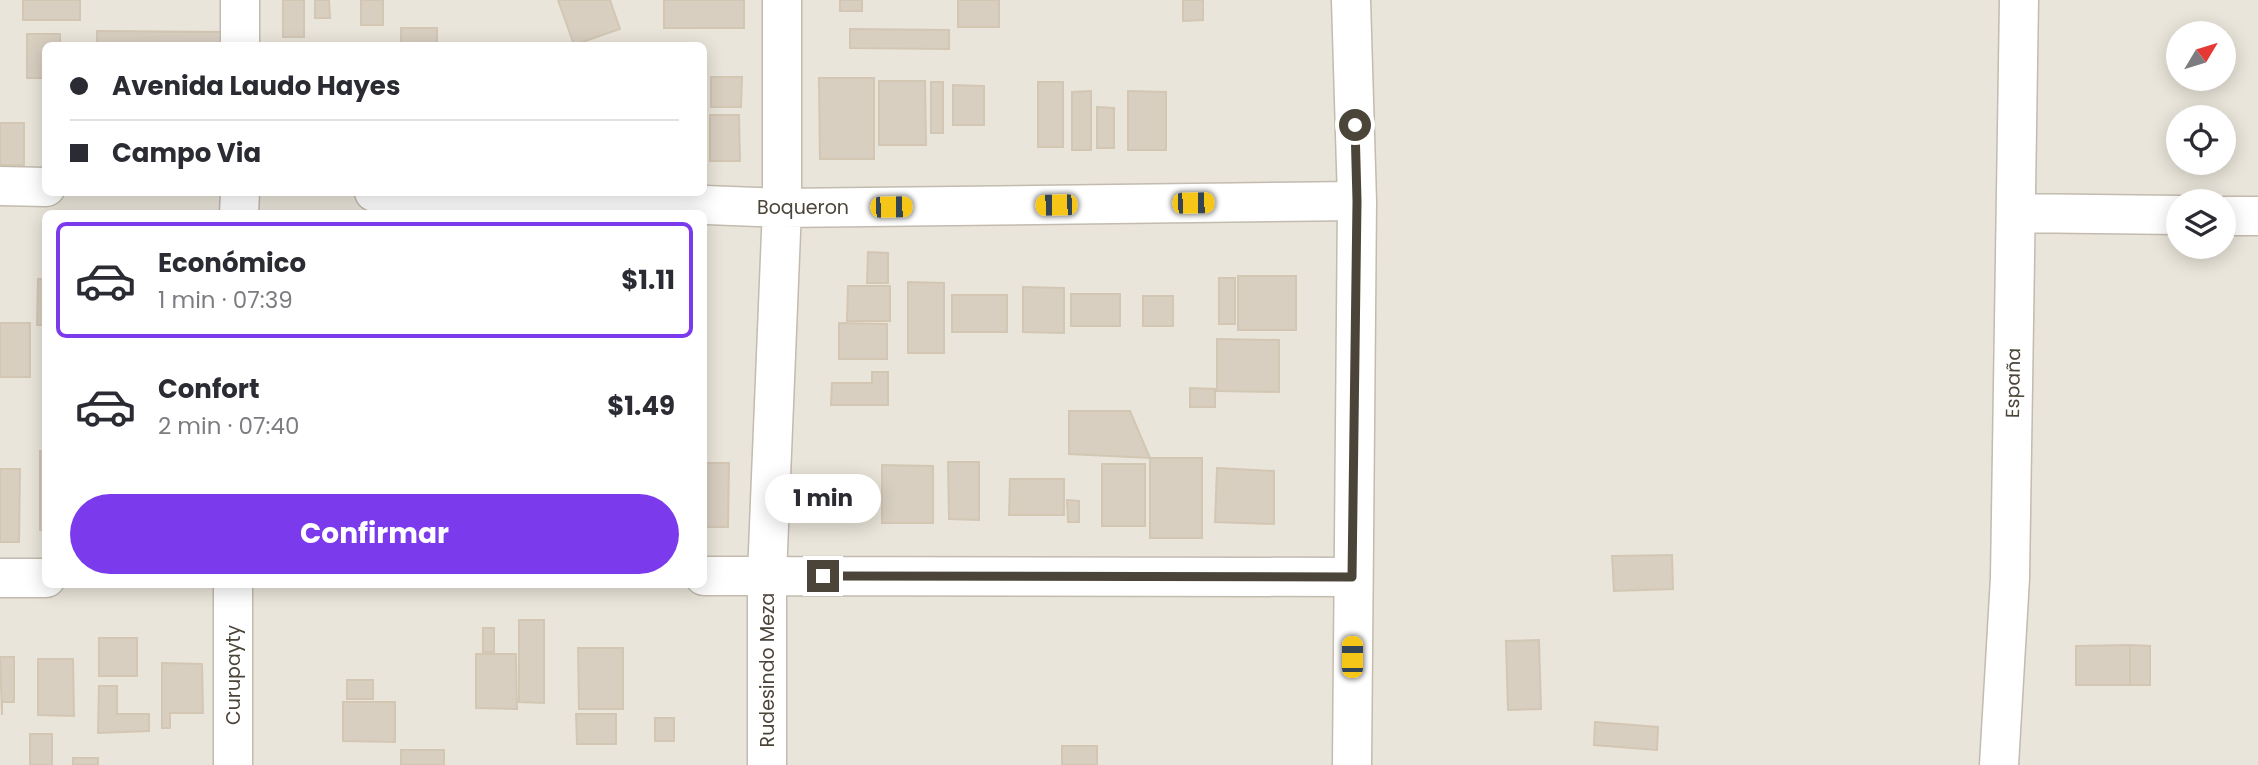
<!DOCTYPE html>
<html lang="es">
<head>
<meta charset="utf-8">
<style>
  body { margin:0; font-family:Poppins,sans-serif; background:#f2f2f3; color:#2b2b33; height:100vh; display:flex; flex-direction:column; font-size:26px; white-space:nowrap }
  * { box-sizing:border-box; margin:0 }
  p { font-size:23px; color:#7c7c81 }
  .icon { flex:none; width:38px; height:38px; fill:none; stroke:currentColor; stroke-width:2; stroke-linecap:round; stroke-linejoin:round }
  .map { position:relative; flex:1; overflow:hidden }
  .side { position:absolute; left:42px; top:210px; width:665px; height:378px; display:flex; flex-direction:column; background:#fff; border-radius:10px; box-shadow:0 4px 18px #0003 }
  .side>* { flex:none }
  .banner { position:absolute; left:42px; top:42px; width:665px; height:154px; border-radius:10px; box-shadow:0 4px 18px #0003; display:grid; align-content:center; height:154px; padding:0 28px; background:#fff }
  .needle { width:46px; rotate:52deg }
  .buttons { position:absolute; left:2166px; top:21px; display:grid; gap:14px }
  .buttons a { display:grid; place-items:center; width:70px; height:70px; border-radius:50%; background:#fff; box-shadow:0 4px 18px #0003; font-size:35px }
  .end { position:absolute; width:32px; height:32px; margin:-16px; border:9px solid #4b4439; background:#fff; box-shadow:0 0 0 4px #fff }
  .from { border-radius:50% }
  .bubble { position:absolute; height:49px; border-radius:24px; background:#fff; box-shadow:0 4px 18px #0003; font-size:23px; font-weight:700; line-height:49px; text-align:center }
  .car { position:absolute; width:21px; height:42px; margin:-21px -10px; border-radius:9px; box-shadow:0 0 5px 2px #0007; background:linear-gradient(#f5c518 24%,#345 0 40%,#f5c518 0 76%,#345 0 86%,#f5c518 0) }
  .banner b { display:flex; align-items:center; gap:24px; height:66px; font-size:26px }
  .banner b+b { border-top:2px solid #e1e1e2 }
  .banner i { width:18px; height:18px; background:#2b2b33 }
  ul { padding:12px 0 0; list-style:none }
  li { display:flex; align-items:center; gap:21px; height:116px; margin:0 14px 10px; padding:0 14px; border:4px solid transparent; border-radius:10px }
  li div { flex:1 }
  li b { display:block; font-size:26px }
  li em { font-style:normal; font-weight:700 }
  li.active { border-color:#7c3aed }
  li>.icon { width:63px; height:63px; stroke-width:1.5 }
  .primary-button { display:flex; gap:14px; margin-top:auto; padding:14px 28px }
  .primary-button a { flex:1; height:80px; border-radius:42px; background:#7c3aed; color:#fff; font-size:28px; font-weight:700; line-height:80px; text-align:center }
  .map>svg:first-child { display:block }
</style>
</head>
<body>
<div class="map">
<svg width="2258" height="765" viewBox="0 0 2258 765">
  <rect width="100%" height="100%" fill="#f6f3ec"/>
  <path fill="#eae5da" fill-rule="evenodd" d="M0,0h2258v765h-2258zM2179,33h45v46h-45zM46,46h658v146h-658zM2179,117h45v46h-45zM2179,201h45v46h-45zM46,214h658v370h-658z"/>
  <path fill="#d8cfc1" stroke="#d3c7b4" stroke-width="2" d="M23,0h57v20h-57z
    M283,0h21v37h-21z
    M315,0h14l1,18h-15z
    M361,0h22v25h-22z
    M558,0h52l10,29 -46,16z
    M664,0h80v28h-80z
    M840,0h22v11h-22z
    M958,0h41v27h-41z
    M1183,0h20v20l-20,1z
    M401,28h36v18h-36z
    M850,29l99,1v19l-99,-1z
    M97,31l128,1v14h-128z
    M27,34h33v12h-14v32h-19z
    M711,77h31l-1,30h-30z
    M819,78h55v81h-54z
    M879,81h46l1,64h-47z
    M931,82h12v51h-12z
    M1038,82h25v65h-25z
    M953,85l31,1v39h-31z
    M1091,91v59h-19v-58z
    M1128,91l38,1v58h-38z
    M1097,107l17,1v40h-17z
    M710,115h29l1,46h-30z
    M0,123h24v42h-24z
    M868,252l20,1v30h-21z
    M1238,276h58v54h-58z
    M1219,278h16v46h-16z
    M38,279h8v46h-9z
    M908,282l36,1v70h-36z
    M848,286h42v35h-43z
    M1023,287l41,1v45l-41,-1z
    M1071,294h49v32h-49z
    M952,295h55v37h-55z
    M1143,296h30v30h-30z
    M0,323h30v54h-30z
    M839,323l48,1v35h-48z
    M1217,339l62,1v52l-62,-1z
    M872,372h16v33h-57l1,-22h40z
    M1190,388l25,1v18h-25z
    M1069,411h61l20,47 -81,-4z
    M40,451h6v79h-6z
    M1150,458h52v80h-52z
    M948,462h31v58l-30,-1z
    M704,463h25l-1,64h-24z
    M1102,464h43v62h-43z
    M882,465l51,1v57h-51z
    M1217,468l57,3v53l-59,-2z
    M0,469h20l-1,73h-19z
    M1010,479h54v36h-55z
    M1067,500l12,1v21h-11z
    M1672,555l1,34 -59,2 -2,-35z
    M519,620h25v83l-25,-1z
    M483,628h11v24h-11z
    M99,638h38v38h-38z
    M1539,640l2,69 -33,1 -2,-69z
    M2130,645l20,1v39h-20z
    M2130,645v40h-54v-39z
    M578,648h45v61h-44z
    M476,654h40l1,55 -41,-1z
    M0,657h14v45h-12v13z
    M38,659h35l1,57 -36,-1z
    M162,663l40,1 1,49h-33v15h-8z
    M347,680h26v19h-26z
    M99,686h18v28h32v17l-51,2z
    M343,702h52v40l-52,-1z
    M576,714h40v30h-39z
    M655,718h19v23h-19z
    M1595,722l63,5 -1,23 -63,-5z
    M30,734h22v31h-22z
    M1062,746h35v19h-35z
    M401,750h43v15h-43z
    M73,758h25v7h-25z"/>
  <g fill="none" stroke-linecap="round" stroke-linejoin="round">
    <defs>
      <path id="minor" d="M1351,0l6,201 -5,564
        M240,46v-46
        M0,186l46,1
        M374,192l408,16 575,-7
        M2016,213l163,2
        M239,214l1,-22
        M2224,216h34
        M704,576l648,1
        M0,578h46
        M233,765v-181
        M767,765v-190l15,-367v-208
        M1999,765l11,-187 9,-578"/>
    </defs>
    <use href="#minor" stroke="#c2bbae" stroke-width="41"/>
    <use href="#minor" stroke="#fff" stroke-width="38"/>
  </g>
  <g fill="none" stroke-linecap="round" stroke-linejoin="round">
    <path stroke="#4b4439" stroke-width="9" d="M823,576l529,1 5,-376 -2,-76"/>
  </g>
  <g text-anchor="middle" dominant-baseline="central" stroke-width="6" stroke-linejoin="round" paint-order="stroke">
    <g font-size="19" fill="#4b4439" stroke="#fff">
      <text x="803" y="207">Boqueron</text>
      <text transform="translate(2013 383) rotate(-89)">España</text>
      <text transform="translate(767 670) rotate(-90)">Rudesindo Meza</text>
      <text transform="translate(233 675) rotate(-90)">Curupayty</text>
    </g>
  </g>
</svg>
<div class="buttons">
<a><svg class="needle" viewBox="-14 -14 28 28"><path d="M0-13l5 13h-10z" fill="#e53935"/><path d="M0 13l5-13h-10z" fill="#7c7c81"/></svg></a>
<a><svg class="icon" aria-label="locate" viewBox="0 0 24 24"><circle cx="12" cy="12" r="6"/><path d="M12 2v4M12 18v4M2 12h4M18 12h4"/></svg></a>
<a><svg class="icon" aria-label="layers" viewBox="0 0 24 24"><path d="M12 4l9 5-9 5-9-5zM3 14l9 5 9-5"/></svg></a>
</div>
<i class="end from" style="left:1355px;top:125px"></i>
<i class="end" style="left:823px;top:576px"></i>
<div class="bubble" style="left:765px;top:474px;width:116px">1 min</div>
<i class="car" style="left:1193px;top:203px;rotate:89deg"></i>
<i class="car" style="left:1056px;top:205px;rotate:269deg"></i>
<i class="car" style="left:891px;top:207px;rotate:89deg"></i>
<i class="car" style="left:1352px;top:657px;rotate:0deg"></i>
<div class="banner">
<b><i class="from"></i>Avenida Laudo Hayes</b>
<b><i></i>Campo Via</b>
</div>
<section class="side">
<ul>
<li class="active"><svg class="icon" aria-label="car" viewBox="0 0 24 24"><path d="M5 17H2v-5l4-1 3-4h7l3 4 3 1v5h-3M9 17h6M6 11h13"/><circle cx="7" cy="17" r="2"/><circle cx="17" cy="17" r="2"/></svg><div><b>Económico</b><p>1 min · 07:39</p></div><em>$1.11</em></li>
<li><svg class="icon" aria-label="car" viewBox="0 0 24 24"><path d="M5 17H2v-5l4-1 3-4h7l3 4 3 1v5h-3M9 17h6M6 11h13"/><circle cx="7" cy="17" r="2"/><circle cx="17" cy="17" r="2"/></svg><div><b>Confort</b><p>2 min · 07:40</p></div><em>$1.49</em></li>
</ul>
<div class="primary-button"><a>Confirmar</a></div>
</section>
</div>
</body>
</html>
